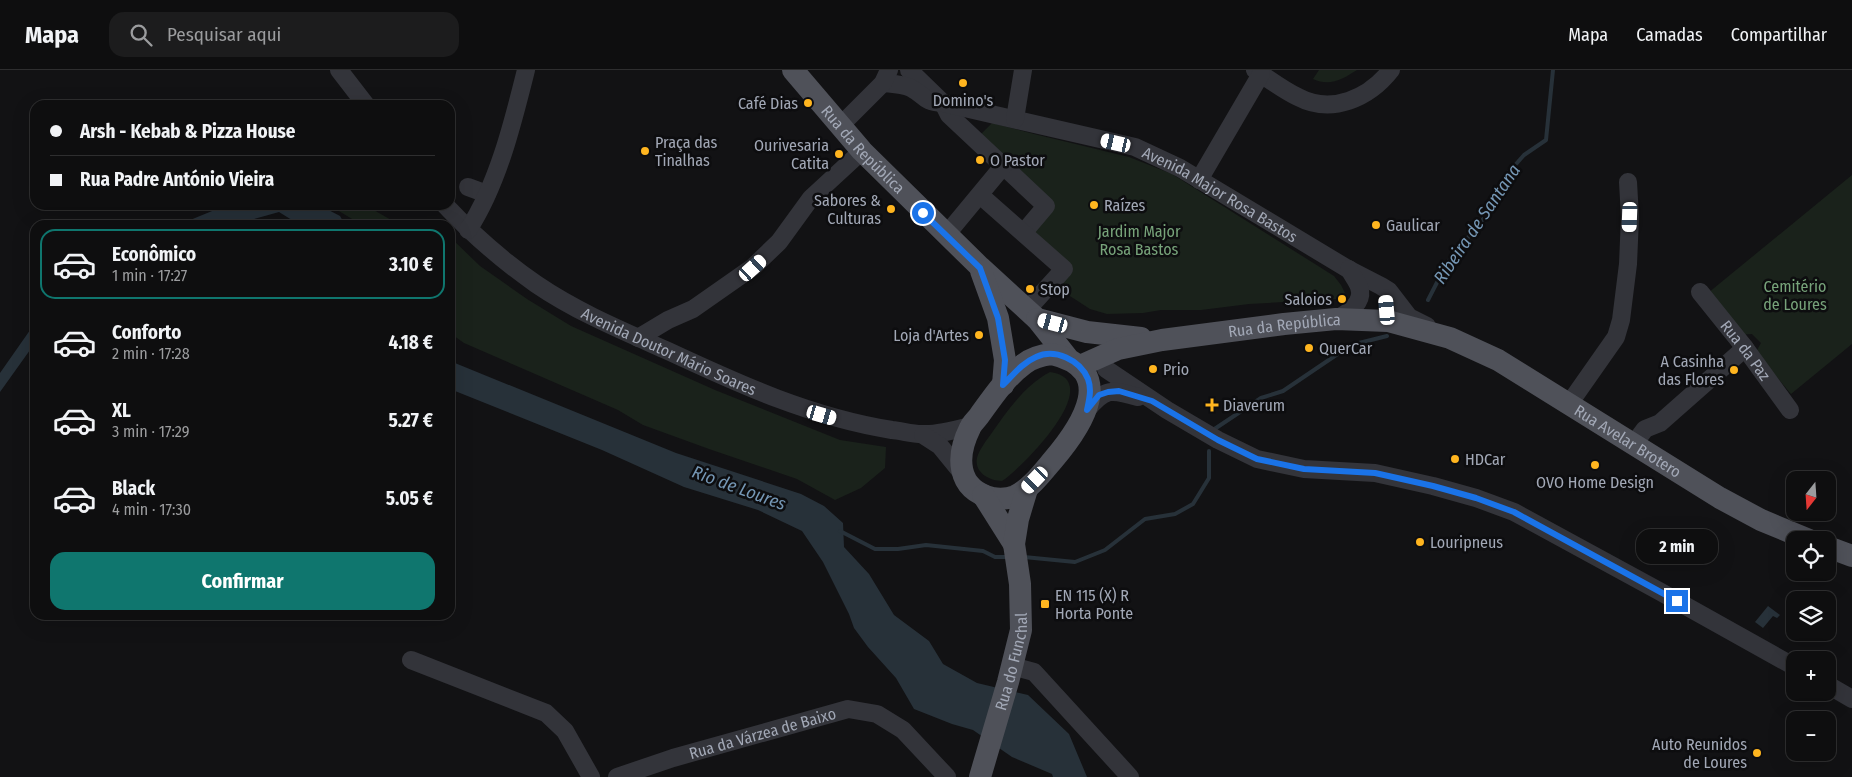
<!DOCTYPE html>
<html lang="pt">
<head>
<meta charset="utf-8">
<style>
  body { margin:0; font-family:"Fira Sans Condensed",sans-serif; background:#1c1c1d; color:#f1f3f6; height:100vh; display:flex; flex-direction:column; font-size:19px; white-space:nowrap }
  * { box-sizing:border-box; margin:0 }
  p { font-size:16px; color:#9b9c9e }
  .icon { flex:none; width:28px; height:28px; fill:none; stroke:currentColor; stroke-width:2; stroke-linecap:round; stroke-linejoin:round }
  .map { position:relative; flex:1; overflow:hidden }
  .panel { position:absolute; left:30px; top:150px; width:425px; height:400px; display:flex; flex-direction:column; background:#0e0e0f; border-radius:15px; box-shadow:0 5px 20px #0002,0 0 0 1px #2e2e2f }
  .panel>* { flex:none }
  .guide { position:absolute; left:30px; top:30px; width:425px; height:110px; border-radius:15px; box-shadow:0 5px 20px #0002,0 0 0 1px #2e2e2f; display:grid; align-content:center; height:110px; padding:0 20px; background:#0e0e0f }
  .needle { width:32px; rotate:197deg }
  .fabs { position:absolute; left:1786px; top:401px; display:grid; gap:10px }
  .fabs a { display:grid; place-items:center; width:50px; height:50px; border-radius:10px; background:#0e0e0f; box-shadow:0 5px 20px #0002,0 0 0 1px #2e2e2f; font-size:25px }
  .end { position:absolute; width:22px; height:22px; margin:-11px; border:6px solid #1a73e8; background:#fff; box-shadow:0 0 0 2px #fff }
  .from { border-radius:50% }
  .bubble { position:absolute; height:35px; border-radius:15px; background:#0e0e0f; box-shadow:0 5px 20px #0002,0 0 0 1px #2e2e2f; font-size:16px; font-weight:700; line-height:35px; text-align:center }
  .car { position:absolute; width:15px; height:30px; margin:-15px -8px; border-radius:6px; box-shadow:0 0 4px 1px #0007; background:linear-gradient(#fff 24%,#345 0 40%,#fff 0 76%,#345 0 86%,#fff 0) }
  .guide b { display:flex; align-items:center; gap:18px; height:48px; font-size:19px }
  .guide b+b { border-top:1px solid #2e2e2f }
  .guide i { width:12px; height:12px; background:#f1f3f6 }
  ul { padding:9px 0 0; list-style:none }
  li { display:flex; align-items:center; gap:15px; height:70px; margin:0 10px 8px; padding:0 10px; border:2px solid transparent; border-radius:15px }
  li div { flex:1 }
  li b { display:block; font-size:19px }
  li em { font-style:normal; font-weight:700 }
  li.active { border-color:#0f766e }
  li>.icon { width:45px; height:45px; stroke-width:1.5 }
  .cta { display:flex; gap:10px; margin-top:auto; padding:10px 20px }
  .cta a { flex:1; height:58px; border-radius:15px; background:#0f766e; color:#fff; font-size:20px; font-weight:700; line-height:58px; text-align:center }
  header { display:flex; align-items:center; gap:30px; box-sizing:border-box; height:70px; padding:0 25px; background:#0e0e0f; border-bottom:1px solid #2e2e2f }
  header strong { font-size:24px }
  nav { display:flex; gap:28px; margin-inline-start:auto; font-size:18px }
  .search { width:350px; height:45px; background:#1c1c1d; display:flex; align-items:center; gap:12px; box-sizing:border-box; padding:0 18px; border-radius:15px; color:#9b9c9e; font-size:19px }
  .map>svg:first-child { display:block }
</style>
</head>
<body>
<header>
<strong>Mapa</strong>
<div class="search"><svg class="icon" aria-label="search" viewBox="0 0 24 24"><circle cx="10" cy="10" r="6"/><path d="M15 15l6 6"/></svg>Pesquisar aqui</div>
<nav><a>Mapa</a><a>Camadas</a><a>Compartilhar</a></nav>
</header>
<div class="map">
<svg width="1852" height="707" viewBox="0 0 1852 707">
  <rect width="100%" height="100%" fill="#121214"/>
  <path fill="#1a221b" d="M1319,0h38c-14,9 -27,17 -44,9z
    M992,53l42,11 95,23 43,17 162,102 7,9 4,8 -9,6 -87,5 -48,6h-40l-18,3 -36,1 -17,-5 -34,-22 15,-21 -39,-35 23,-25 -74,-72z
    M1852,105v169l-61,50 -35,-42 5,-9 -9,-9 -15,1 -29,-42z
    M329,135h36l35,20h-41l-2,-3z
    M450,167l30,29 47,33 44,27 144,64 125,50 46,7 -1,21 -24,20 -26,12 -38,-21 -88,-30 -66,-24 -25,-15 -154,-67 -14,-10z
    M1050,302c59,8 -28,96 -48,109 -12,0 -28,-8 -25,-23 2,-8 9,-17 14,-24 17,-24 33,-48 59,-62z"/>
  <path fill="#273139" d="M235,135h84l21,11 5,9h-45l-21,-13 -46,13h-55l39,-16z
    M35,253v20l-35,49v-19z
    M450,291l226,92 125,41 23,12 19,17 1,24 25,27 25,41 35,26 14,23 34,19 51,12 41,39 18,43h-34l-1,-3 -40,-17 -39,-27 -21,-6 -38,-15 -18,-31 -28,-31 -14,-19 -5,-14 -26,-52 -21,-31 -44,-21 -74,-23 -82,-37 -152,-61z
    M1768,536l12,9 -3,3 -4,-2 -10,12 -8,-6z"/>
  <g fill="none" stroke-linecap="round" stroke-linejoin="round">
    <path stroke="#273139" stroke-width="4" d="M1428,230l19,-37 42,-51 20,-40 15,-17 22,-15 7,-70
      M1213,360l48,-32 22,-7 68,-46 36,-9
      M840,461l35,18h23l28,-4 57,6 12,6h14
      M1024,487l51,5 30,-12 40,-31 30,-5 18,-10 16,-26v-27"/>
    <g stroke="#33343a" stroke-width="18">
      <path d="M339,0l27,35"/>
      <path d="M909,0l34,33 6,12 97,91 -22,26"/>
      <path d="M1255,0c14,9 28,20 43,27 34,18 71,1 93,-27"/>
      <path id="s1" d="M883,13c9,1 19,1 28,5 15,8 10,13 32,15l192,44 45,21 168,101 33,17 8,5 20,26 18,9"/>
      <path d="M1015,49l8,-49"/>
      <path d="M841,55l42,-42 6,-13"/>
      <path d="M1199,110l62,-106"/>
      <path d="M468,117l19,7"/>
      <path d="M980,125l84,74 -37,41"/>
      <path id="s2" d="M445,135c28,30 58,56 91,79 41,28 87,47 132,67 73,34 143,66 224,79 10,1 20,4 30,4 15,1 33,-4 48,-8"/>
      <path d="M468,160c30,-46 45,-108 58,-160"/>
      <path d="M946,165l58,-70"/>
      <path id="s3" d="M1700,222l45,56 45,62"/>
      <path d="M1336,249c12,-6 29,-16 23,-32 -2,-6 -7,-12 -10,-18"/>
      <path d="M638,268l30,-18 25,-11 60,-42 26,-25 32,-44 51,-47"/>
      <path d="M1106,299l61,41 51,30 39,19 47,10 71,4 58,13 43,12 38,14 145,79 136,76"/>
      <path d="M1569,334l47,-67 5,-17 7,-56 2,-47 -2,-35"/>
      <path d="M1087,340c18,-22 24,-21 51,-13"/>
      <path d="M923,365l17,11 22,27"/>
      <path d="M1633,375l12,-16 15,-6 85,-75"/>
      <path d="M411,590l135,53 19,18 26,46"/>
      <path d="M1012,596l22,6 96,105"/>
      <path d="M1828,615l24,14"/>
      <path id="s4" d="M617,707l56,-19 175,-49 29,5 26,16 44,47"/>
    </g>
    <g stroke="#4f5159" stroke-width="22">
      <path id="s5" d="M793,0l69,81 118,116 57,52 30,38"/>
      <path d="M981,201l17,47 7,42 -2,25"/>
      <path d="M1037,249l50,13 54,6"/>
      <path d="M1052,284c67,16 30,72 1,106 -11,13 -23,29 -38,36 -7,3 -16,3 -23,2 -36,-9 -36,-42 -22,-70 2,-5 6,-8 9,-12 13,-18 27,-39 45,-52 9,-7 18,-9 28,-10z"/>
      <path id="s6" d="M1080,296l38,-17 44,-9 122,-16 52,-5 52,2 62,17 48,22 222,138 41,22 48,20"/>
      <path d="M983,425l31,49"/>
      <path d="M1828,477l24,9"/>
      <path id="s7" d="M980,707l28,-95 13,-52 -1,-46 -6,-40 4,-25 9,-30"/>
    </g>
  </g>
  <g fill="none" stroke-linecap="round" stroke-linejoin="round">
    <path stroke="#1a73e8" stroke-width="6" d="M923,143l57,55 18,50 7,42 -2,25c10,-10 19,-22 33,-28 19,-9 44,3 52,22 4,11 1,21 -1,31l12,-15 9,-3 11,-1 33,10 66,39 39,19 47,10 71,4 58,13 43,12 38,14 163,89"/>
  </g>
  <g fill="#ffb51f" stroke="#0d0d0f" stroke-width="2">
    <circle cx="963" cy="13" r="5"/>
    <circle cx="808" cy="33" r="5"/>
    <circle cx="645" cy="81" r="5"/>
    <circle cx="839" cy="84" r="5"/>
    <circle cx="980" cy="90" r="5"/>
    <circle cx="1094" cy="135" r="5"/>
    <circle cx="891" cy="139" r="5"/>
    <circle cx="1376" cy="155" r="5"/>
    <circle cx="1030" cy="219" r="5"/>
    <circle cx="1342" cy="229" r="5"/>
    <circle cx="979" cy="265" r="5"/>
    <circle cx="1309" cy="278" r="5"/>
    <circle cx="1153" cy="299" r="5"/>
    <circle cx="1734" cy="300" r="5"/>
    <path d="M1209.5 327.5h5v5h5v5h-5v5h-5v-5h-5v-5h5z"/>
    <circle cx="1455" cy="389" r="5"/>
    <circle cx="1595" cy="395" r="5"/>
    <circle cx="1420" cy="472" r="5"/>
    <rect x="1040" y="529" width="10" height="10" rx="2.5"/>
    <circle cx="1757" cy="683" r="5"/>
  </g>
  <g text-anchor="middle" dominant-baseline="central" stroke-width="5" stroke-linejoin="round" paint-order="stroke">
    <g font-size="16" fill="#a2a8b6" stroke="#0d0d0f" text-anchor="start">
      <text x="963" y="30" text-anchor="middle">Domino's</text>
      <text x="798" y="33" text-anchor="end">Café Dias</text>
      <text x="655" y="72">Praça das<tspan x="655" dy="18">Tinalhas</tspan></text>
      <text x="829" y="75" text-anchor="end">Ourivesaria<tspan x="829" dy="18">Catita</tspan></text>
      <text x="990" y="90">O Pastor</text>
      <text x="881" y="130" text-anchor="end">Sabores &amp;<tspan x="881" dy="18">Culturas</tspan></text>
      <text x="1104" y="135">Raízes</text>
      <text x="1386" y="155">Gaulicar</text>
      <text x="1040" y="219">Stop</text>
      <text x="1332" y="229" text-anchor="end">Saloios</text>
      <text x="969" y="265" text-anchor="end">Loja d'Artes</text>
      <text x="1319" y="278">QuerCar</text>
      <text x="1724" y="291" text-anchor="end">A Casinha<tspan x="1724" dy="18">das Flores</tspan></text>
      <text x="1163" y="299">Prio</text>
      <text x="1223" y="335">Diaverum</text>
      <text x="1465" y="389">HDCar</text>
      <text x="1595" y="412" text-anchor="middle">OVO Home Design</text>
      <text x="1430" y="472">Louripneus</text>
      <text x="1055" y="525">EN 115 (X) R<tspan x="1055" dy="18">Horta Ponte</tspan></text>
      <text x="1747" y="674" text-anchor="end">Auto Reunidos<tspan x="1747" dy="18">de Loures</tspan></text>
    </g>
    <g font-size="16" fill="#a2a8b6" stroke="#0d0d0f">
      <text stroke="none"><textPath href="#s5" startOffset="106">Rua da República</textPath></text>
      <text stroke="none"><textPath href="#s1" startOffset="359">Avenida Major Rosa Bastos</textPath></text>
      <text stroke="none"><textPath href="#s6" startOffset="210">Rua da República</textPath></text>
      <text stroke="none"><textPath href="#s3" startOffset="74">Rua da Paz</textPath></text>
      <text stroke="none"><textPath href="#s2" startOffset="270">Avenida Doutor Mário Soares</textPath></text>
      <text stroke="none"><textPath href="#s6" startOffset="584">Rua Avelar Brotero</textPath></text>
      <text stroke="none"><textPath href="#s7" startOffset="120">Rua do Funchal</textPath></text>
      <text stroke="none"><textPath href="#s4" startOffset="152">Rua da Várzea de Baixo</textPath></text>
    </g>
    <g font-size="16" fill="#77a37a" stroke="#0d0d0f">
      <text x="1139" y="161">Jardim Major<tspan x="1139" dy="18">Rosa Bastos</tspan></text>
      <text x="1795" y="216">Cemitério<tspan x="1795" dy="18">de Loures</tspan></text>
    </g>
    <g font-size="18" font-style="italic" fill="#7597b5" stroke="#0d0d0f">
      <text transform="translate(1477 154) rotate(-56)">Ribeira de Santana</text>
      <text transform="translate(739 418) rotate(20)">Rio de Loures</text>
    </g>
  </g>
</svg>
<div class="fabs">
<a><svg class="needle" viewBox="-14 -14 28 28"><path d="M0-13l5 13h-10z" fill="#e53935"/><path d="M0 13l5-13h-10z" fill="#9b9c9e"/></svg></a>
<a><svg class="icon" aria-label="locate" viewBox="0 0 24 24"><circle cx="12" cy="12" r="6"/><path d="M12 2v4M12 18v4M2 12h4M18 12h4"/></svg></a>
<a><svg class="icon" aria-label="layers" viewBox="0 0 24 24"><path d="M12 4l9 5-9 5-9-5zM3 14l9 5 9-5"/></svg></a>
<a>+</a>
<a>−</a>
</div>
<i class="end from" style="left:923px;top:143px"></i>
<i class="end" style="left:1677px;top:531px"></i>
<div class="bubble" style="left:1636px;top:459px;width:82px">2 min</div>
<i class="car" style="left:1116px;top:73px;rotate:283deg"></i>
<i class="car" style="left:1630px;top:147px;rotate:182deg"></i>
<i class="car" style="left:753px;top:198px;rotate:48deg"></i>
<i class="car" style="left:1387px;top:240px;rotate:355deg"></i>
<i class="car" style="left:1053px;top:253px;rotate:285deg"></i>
<i class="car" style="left:822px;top:345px;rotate:106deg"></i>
<i class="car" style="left:1035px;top:410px;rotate:224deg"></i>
<div class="guide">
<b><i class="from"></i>Arsh - Kebab &amp; Pizza House</b>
<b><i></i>Rua Padre António Vieira</b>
</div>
<section class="panel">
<ul>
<li class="active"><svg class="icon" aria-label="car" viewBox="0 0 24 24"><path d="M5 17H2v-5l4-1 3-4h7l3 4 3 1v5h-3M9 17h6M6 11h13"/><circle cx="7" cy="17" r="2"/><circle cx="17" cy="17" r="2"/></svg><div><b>Econômico</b><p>1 min · 17:27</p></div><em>3.10 €</em></li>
<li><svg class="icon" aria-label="car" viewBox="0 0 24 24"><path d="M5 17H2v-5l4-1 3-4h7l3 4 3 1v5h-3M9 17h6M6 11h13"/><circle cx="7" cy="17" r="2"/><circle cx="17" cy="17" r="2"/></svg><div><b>Conforto</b><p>2 min · 17:28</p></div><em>4.18 €</em></li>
<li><svg class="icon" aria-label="car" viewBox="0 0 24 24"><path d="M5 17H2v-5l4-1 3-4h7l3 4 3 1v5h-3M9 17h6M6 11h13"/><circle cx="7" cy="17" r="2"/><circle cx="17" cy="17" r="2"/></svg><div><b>XL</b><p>3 min · 17:29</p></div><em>5.27 €</em></li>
<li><svg class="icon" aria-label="car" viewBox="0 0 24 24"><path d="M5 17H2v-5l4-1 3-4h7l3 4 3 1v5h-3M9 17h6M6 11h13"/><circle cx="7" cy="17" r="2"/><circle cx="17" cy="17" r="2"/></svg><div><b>Black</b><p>4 min · 17:30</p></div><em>5.05 €</em></li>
</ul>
<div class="cta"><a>Confirmar</a></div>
</section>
</div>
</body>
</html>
